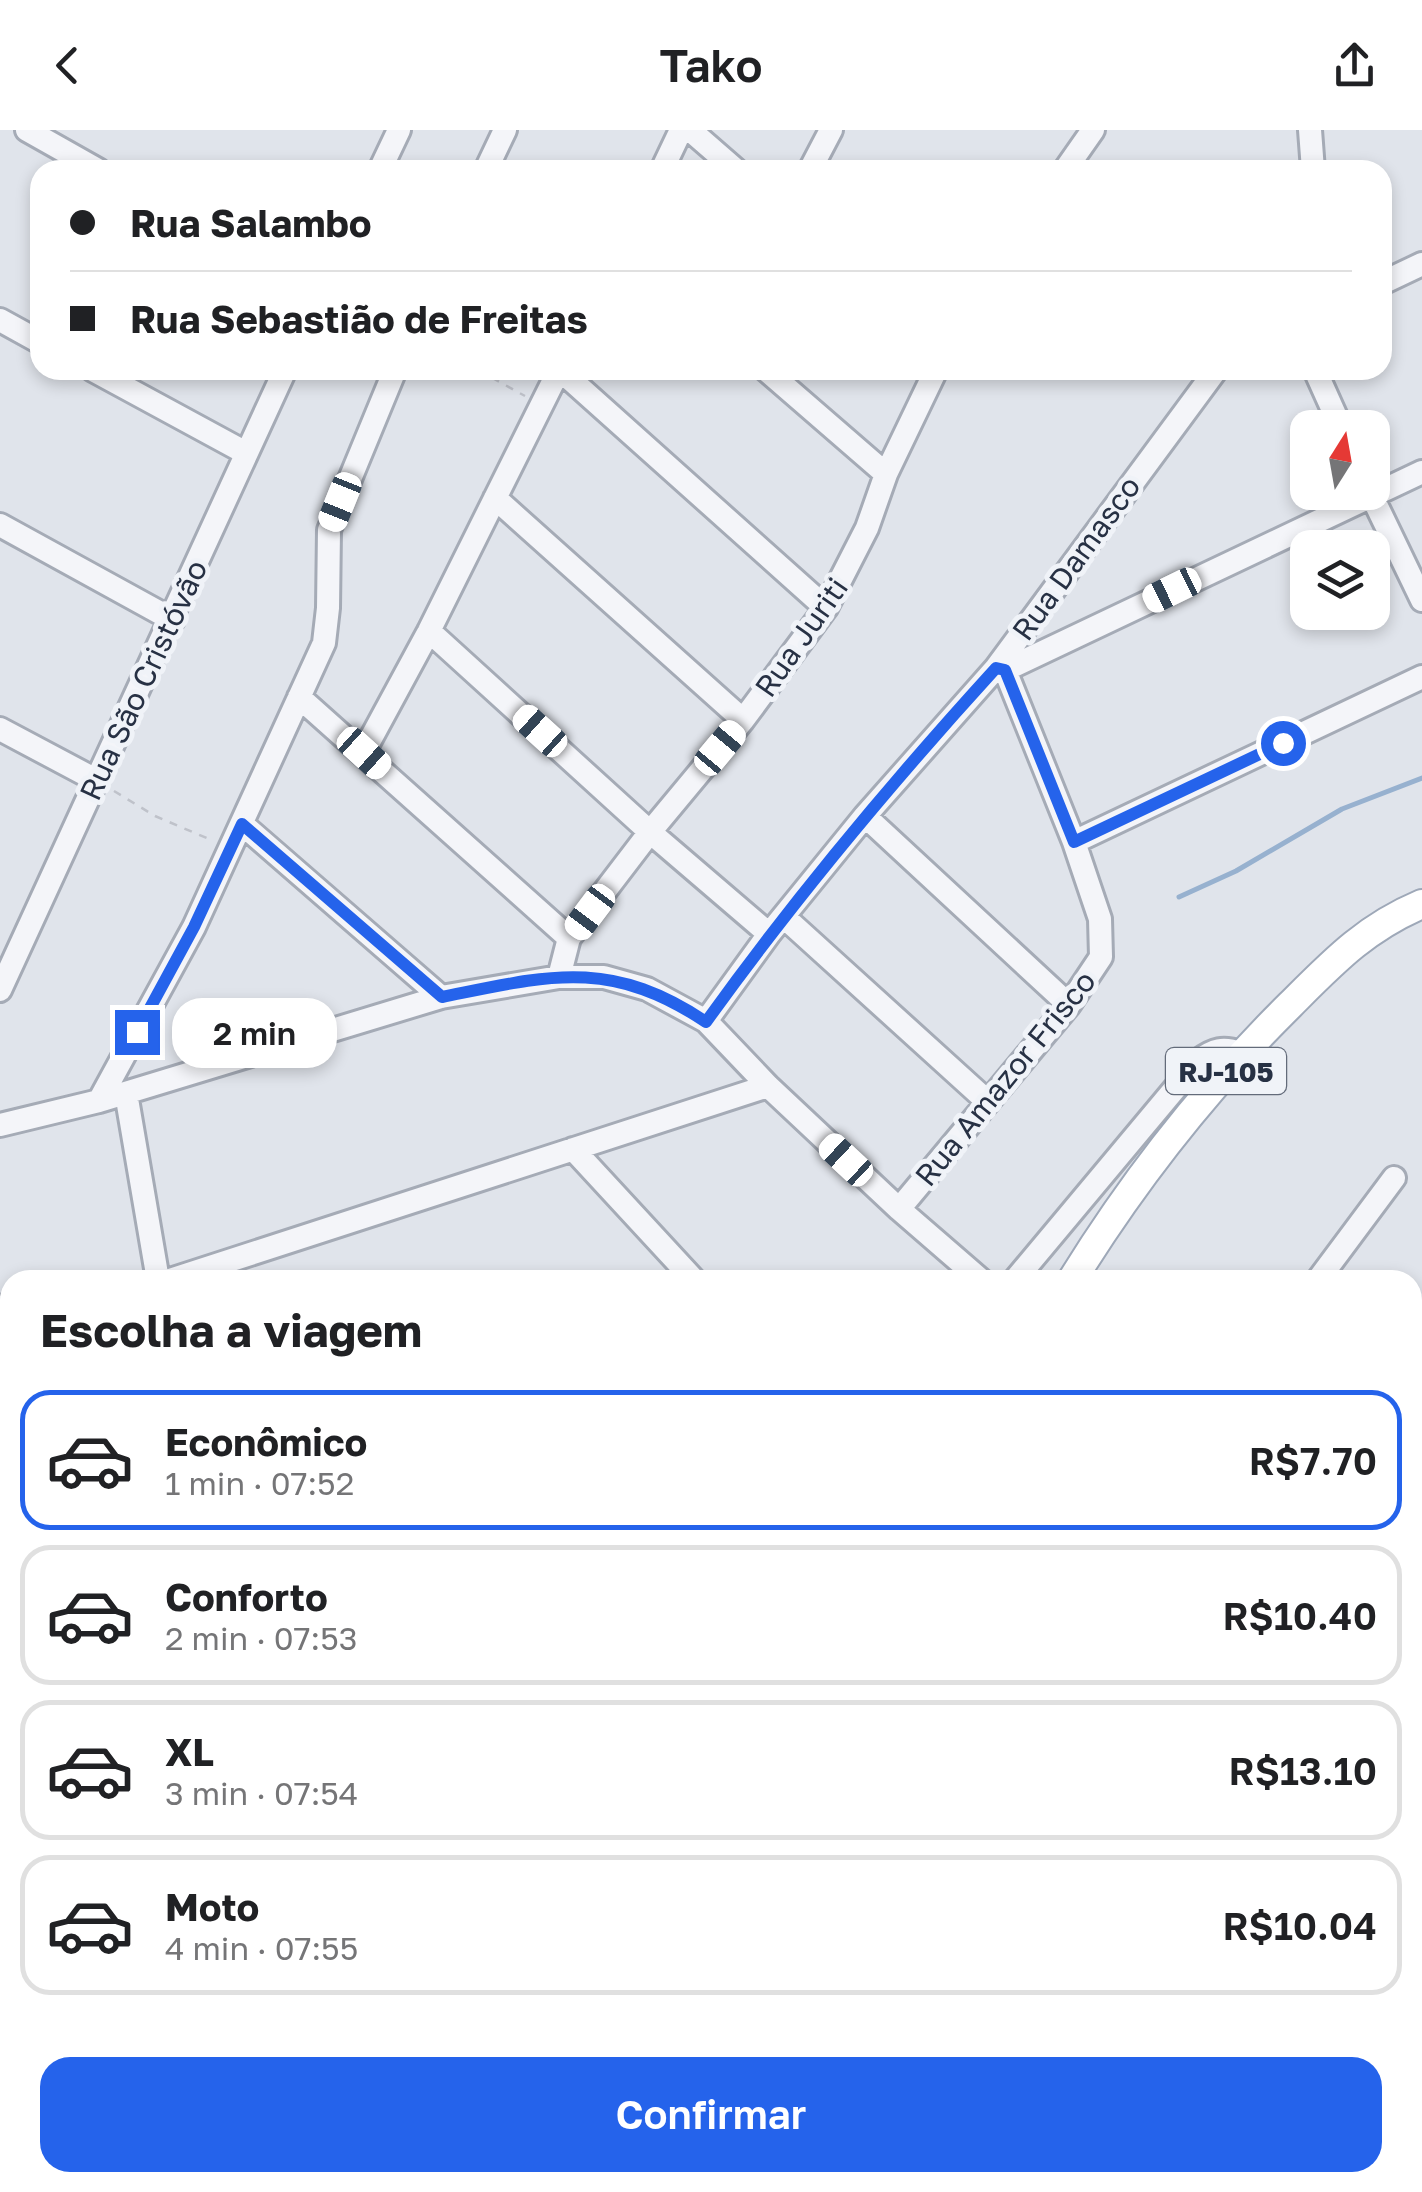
<!DOCTYPE html>
<html lang="pt">
<head>
<meta charset="utf-8">
<style>
  body { margin:0; font-family:"Golos Text",sans-serif; background:#f2f2f2; color:#202124; height:100vh; display:flex; flex-direction:column; font-size:38px; white-space:nowrap }
  * { box-sizing:border-box; margin:0 }
  p { font-size:32px; color:#757577 }
  .icon { flex:none; width:55px; height:55px; fill:none; stroke:currentColor; stroke-width:2; stroke-linecap:round; stroke-linejoin:round }
  .map { position:relative; flex:1; overflow:hidden }
  .drawer { position:absolute; left:0px; top:1140px; width:1422px; height:922px; display:flex; flex-direction:column; background:#fff; border-radius:30px 30px 0 0; box-shadow:0 5px 15px #0003 }
  .drawer>* { flex:none }
  .guide { position:absolute; left:30px; top:30px; width:1362px; height:220px; border-radius:30px; box-shadow:0 5px 15px #0003; display:grid; align-content:center; height:220px; padding:0 40px; background:#fff }
  .needle { width:65px; rotate:11deg }
  .fabs { position:absolute; left:1290px; top:280px; display:grid; gap:20px }
  .fabs a { display:grid; place-items:center; width:100px; height:100px; border-radius:20px; background:#fff; box-shadow:0 5px 15px #0003; font-size:50px }
  .end { position:absolute; width:45px; height:45px; margin:-22px; border:12px solid #2563eb; background:#fff; box-shadow:0 0 0 5px #fff }
  .from { border-radius:50% }
  .bubble { position:absolute; height:70px; border-radius:30px; background:#fff; box-shadow:0 5px 15px #0003; font-size:32px; font-weight:600; line-height:70px; text-align:center }
  .car { position:absolute; width:30px; height:60px; margin:-30px -15px; border-radius:12px; box-shadow:0 0 8px 2px #0007; background:linear-gradient(#fff 24%,#345 0 40%,#fff 0 76%,#345 0 86%,#fff 0) }
  .guide b { display:flex; align-items:center; gap:35px; height:95px; font-size:38px }
  .guide b+b { border-top:2px solid #e0e0e0 }
  .guide i { width:25px; height:25px; background:#202124 }
  ul { padding:0; list-style:none }
  li { display:flex; align-items:center; gap:30px; height:140px; margin:0 20px 15px; padding:0 20px; border:5px solid #e0e0e0; border-radius:30px }
  li div { flex:1 }
  li b { display:block; font-size:38px }
  li em { font-style:normal; font-weight:600 }
  li.current { border-color:#2563eb }
  li>.icon { width:90px; height:90px; stroke-width:1.5 }
  h2 { padding:0 40px; font-size:45px; line-height:120px }
  .primary-button { display:flex; gap:20px; margin-top:auto; padding:20px 40px }
  .primary-button a { flex:1; height:115px; border-radius:30px; background:#2563eb; color:#fff; font-size:40px; font-weight:600; line-height:115px; text-align:center }
  header { display:flex; justify-content:space-between; align-items:center; height:130px; padding:0 40px; background:#fff; font-size:45px; font-weight:600 }
  .map>svg:first-child { display:block }
</style>
</head>
<body>
<header><svg class="icon" aria-label="back" viewBox="0 0 24 24"><path d="M15 5l-7 7 7 7"/></svg>Tako<svg class="icon" aria-label="share" viewBox="0 0 24 24"><path d="M12 15V3M7 8l5-5 5 5M5 13v7h14v-7"/></svg></header>
<div class="map">
<svg width="1422" height="2062" viewBox="0 0 1422 2062">
  <rect width="100%" height="100%" fill="#e0e4eb"/>
  <g fill="none" stroke-linecap="round" stroke-linejoin="round">
    <path stroke="#97b1cf" stroke-width="5" d="M1179,767l57,-26 106,-62 80,-31"/>
    <defs>
      <path id="minor" d="M27,0l71,40
        M690,0l46,40
        M1310,0l3,40
        M380,40l19,-40
        M486,40l19,-40
        M662,40l19,-40
        M810,40l21,-40
        M1065,40l28,-40
        M1382,153l40,-19
        M0,190l40,22
        M93,240l153,83
        M560,240l266,238
        M766,240l120,104
        M1315,240l26,58
        M1370,362l52,108
        M495,368l248,222
        M0,395l173,95
        M429,501l221,201 119,102
        M1005,540l417,-198
        M299,567l270,241
        M0,599l96,51
        M363,623l66,-122 130,-261
        M865,686l204,189
        M242,694l199,173
        M1074,712l348,-165
        M784,787l204,185
        M559,847l10,-39 81,-106 93,-112 83,-112 41,-80 19,-54 50,-104
        M0,860l285,-620
        M706,891l63,-87 96,-118 131,-148 220,-298
        M126,963l32,187
        M99,971l95,-174 130,-284 4,-35 1,-78 66,-160
        M0,995l99,-24 342,-104 118,-20h45l43,12 59,32 62,65 131,123 82,71
        M573,1019l121,131
        M899,1079l170,-204 32,-48 -1,-38 -26,-77 -69,-172 -9,-2
        M170,1150l598,-194
        M1015,1150l183,-219c16,-12 25,-14 43,-8
        M1318,1150l76,-102
        M0,1177l10,-2
        M1412,1212l10,7
        M1412,1332l10,-13
        M0,1338l4,29 -4,30
        M0,1464l10,26
        M1412,1476l10,-11
        M1412,1556l10,7
        M0,1577l10,4
        M1412,1580l10,-1
        M1412,1776h10
        M1412,1832h10
        M0,1885l10,18
        M1412,1962h10
        M233,2052l2,10
        M549,2062l47,-10"/>
      <path id="major" d="M1072,1150c63,-102 133,-191 218,-275 43,-43 75,-77 132,-101
        M1309,2052l19,10
        M949,2062l4,-10"/>
    </defs>
    <use href="#minor" stroke="#a5abb6" stroke-width="28"/>
    <use href="#major" stroke="#9ea8b8" stroke-width="32"/>
    <path stroke="#bfc2ca" stroke-width="2.5" stroke-dasharray="8 8" stroke-linecap="butt" d="M478,240l47,26
      M114,661l41,25 54,23"/>
    <use href="#minor" stroke="#f4f5f9" stroke-width="22"/>
    <use href="#major" stroke="#fff" stroke-width="28"/>
  </g>
  <g fill="none" stroke-linecap="round" stroke-linejoin="round">
    <path stroke="#2563eb" stroke-width="12" d="M137,902l57,-105 48,-103 200,173c105,-21 167,-40 264,25 89,-124 187,-241 290,-354l9,2 69,172 209,-99"/>
  </g>
  <g text-anchor="middle" dominant-baseline="central" stroke-width="10" stroke-linejoin="round" paint-order="stroke">
    <rect fill="#f0f3f8" stroke="#636b7a" stroke-width="2.5" x="1166" y="918" width="120" height="46" rx="8"/>
    <g font-size="28" font-weight="bold" fill="#273144">
      <text x="1226" y="941">RJ-105</text>
    </g>
    <g font-size="30" fill="#273144" stroke="#f0f3f8">
      <text transform="translate(1076 428) rotate(-54)">Rua Damasco</text>
      <text transform="translate(801 507) rotate(-55)">Rua Juriti</text>
      <text transform="translate(143 550) rotate(-65)">Rua São Cristóvão</text>
      <text transform="translate(1005 948) rotate(-51)">Rua Amazor Frisco</text>
    </g>
  </g>
</svg>
<div class="fabs">
<a><svg class="needle" viewBox="-14 -14 28 28"><path d="M0-13l5 13h-10z" fill="#e53935"/><path d="M0 13l5-13h-10z" fill="#757577"/></svg></a>
<a><svg class="icon" aria-label="layers" viewBox="0 0 24 24"><path d="M12 4l9 5-9 5-9-5zM3 14l9 5 9-5"/></svg></a>
</div>
<i class="end from" style="left:1283px;top:613px"></i>
<i class="end" style="left:137px;top:902px"></i>
<div class="bubble" style="left:172px;top:868px;width:165px">2 min</div>
<i class="car" style="left:340px;top:372px;rotate:202deg"></i>
<i class="car" style="left:1172px;top:460px;rotate:244deg"></i>
<i class="car" style="left:540px;top:601px;rotate:312deg"></i>
<i class="car" style="left:720px;top:618px;rotate:40deg"></i>
<i class="car" style="left:364px;top:623px;rotate:132deg"></i>
<i class="car" style="left:590px;top:782px;rotate:217deg"></i>
<i class="car" style="left:846px;top:1030px;rotate:313deg"></i>
<div class="guide">
<b><i class="from"></i>Rua Salambo</b>
<b><i></i>Rua Sebastião de Freitas</b>
</div>
<section class="drawer">
<h2>Escolha a viagem</h2>
<ul>
<li class="current"><svg class="icon" aria-label="car" viewBox="0 0 24 24"><path d="M5 17H2v-5l4-1 3-4h7l3 4 3 1v5h-3M9 17h6M6 11h13"/><circle cx="7" cy="17" r="2"/><circle cx="17" cy="17" r="2"/></svg><div><b>Econômico</b><p>1 min · 07:52</p></div><em>R$7.70</em></li>
<li><svg class="icon" aria-label="car" viewBox="0 0 24 24"><path d="M5 17H2v-5l4-1 3-4h7l3 4 3 1v5h-3M9 17h6M6 11h13"/><circle cx="7" cy="17" r="2"/><circle cx="17" cy="17" r="2"/></svg><div><b>Conforto</b><p>2 min · 07:53</p></div><em>R$10.40</em></li>
<li><svg class="icon" aria-label="car" viewBox="0 0 24 24"><path d="M5 17H2v-5l4-1 3-4h7l3 4 3 1v5h-3M9 17h6M6 11h13"/><circle cx="7" cy="17" r="2"/><circle cx="17" cy="17" r="2"/></svg><div><b>XL</b><p>3 min · 07:54</p></div><em>R$13.10</em></li>
<li><svg class="icon" aria-label="car" viewBox="0 0 24 24"><path d="M5 17H2v-5l4-1 3-4h7l3 4 3 1v5h-3M9 17h6M6 11h13"/><circle cx="7" cy="17" r="2"/><circle cx="17" cy="17" r="2"/></svg><div><b>Moto</b><p>4 min · 07:55</p></div><em>R$10.04</em></li>
</ul>
<div class="primary-button"><a>Confirmar</a></div>
</section>
</div>
</body>
</html>
